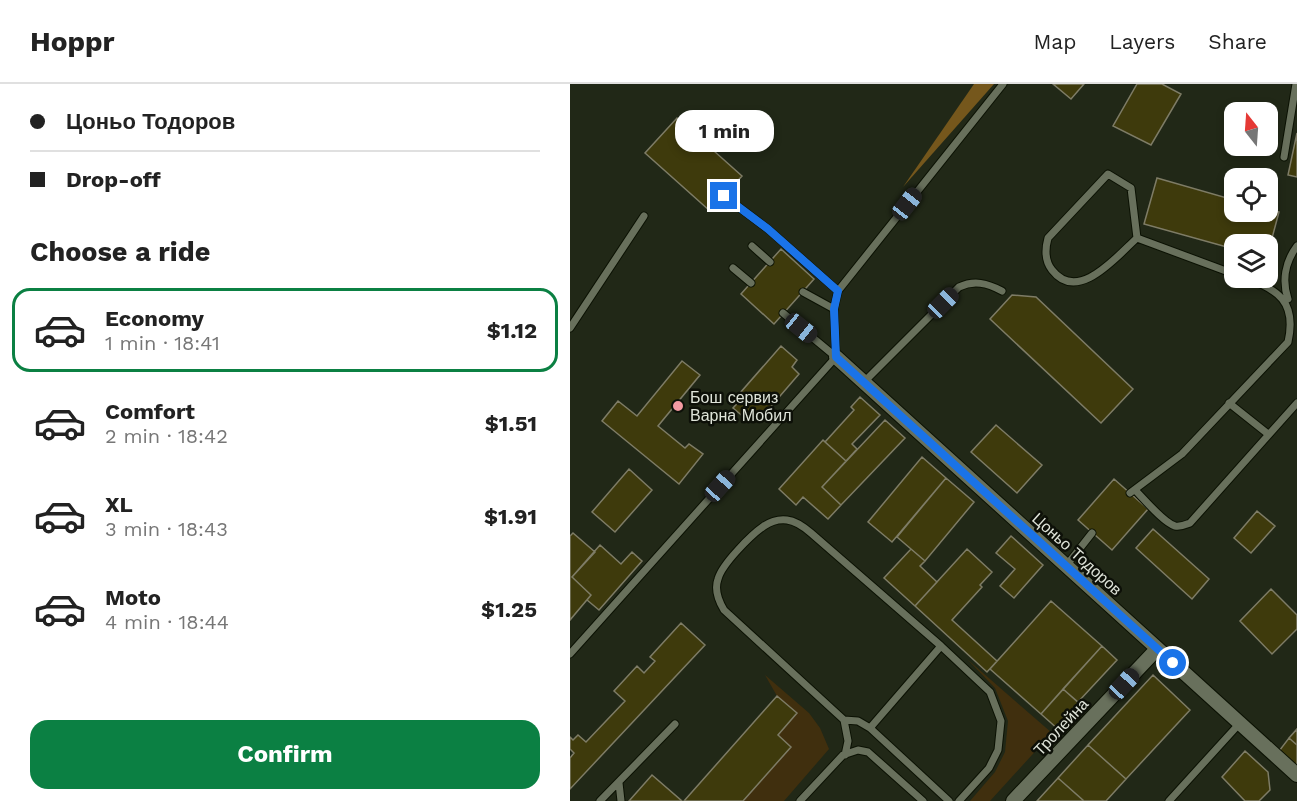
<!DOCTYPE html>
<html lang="en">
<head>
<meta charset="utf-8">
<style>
  body { margin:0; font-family:"Work Sans",sans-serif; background:#f2f2f2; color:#222; height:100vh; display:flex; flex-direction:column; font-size:22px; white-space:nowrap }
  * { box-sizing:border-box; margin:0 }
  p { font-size:20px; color:#767676 }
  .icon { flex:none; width:33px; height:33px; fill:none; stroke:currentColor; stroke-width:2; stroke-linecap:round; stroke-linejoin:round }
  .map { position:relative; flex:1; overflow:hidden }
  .side { display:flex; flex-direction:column; background:#fff; width:570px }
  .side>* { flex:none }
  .banner { display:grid; align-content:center; height:132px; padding:0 30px; background:#fff }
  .needle { width:39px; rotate:343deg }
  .tools { position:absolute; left:654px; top:18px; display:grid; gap:12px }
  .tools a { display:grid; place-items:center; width:54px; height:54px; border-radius:12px; background:#fff; box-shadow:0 3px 9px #0003; font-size:30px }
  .end { position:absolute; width:27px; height:27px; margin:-14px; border:8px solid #1a73e8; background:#fff; box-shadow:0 0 0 3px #fff }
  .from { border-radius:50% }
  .bubble { position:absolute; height:42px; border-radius:18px; background:#fff; box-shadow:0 3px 9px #0003; font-size:20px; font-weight:700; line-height:42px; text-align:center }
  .car { position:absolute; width:18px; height:36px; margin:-18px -9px; border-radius:8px; box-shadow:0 0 4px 2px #0007; background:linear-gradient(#222 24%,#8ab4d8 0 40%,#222 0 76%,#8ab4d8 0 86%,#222 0) }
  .banner b { display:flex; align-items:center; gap:21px; height:57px; font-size:22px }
  .banner b+b { border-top:2px solid #e0e0e0 }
  .banner i { width:15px; height:15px; background:#222 }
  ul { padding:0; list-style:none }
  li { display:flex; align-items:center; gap:18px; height:84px; margin:0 12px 9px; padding:0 18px; border:3px solid transparent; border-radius:18px }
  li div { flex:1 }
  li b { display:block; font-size:22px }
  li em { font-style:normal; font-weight:700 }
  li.on { border-color:#0b8043 }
  li>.icon { width:54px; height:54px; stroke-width:1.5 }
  h2 { padding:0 30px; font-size:27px; line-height:72px }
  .button { display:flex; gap:12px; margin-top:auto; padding:12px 30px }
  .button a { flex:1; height:69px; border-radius:18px; background:#0b8043; color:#fff; font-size:24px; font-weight:700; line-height:69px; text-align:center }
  header { display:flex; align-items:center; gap:36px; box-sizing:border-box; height:84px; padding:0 30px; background:#fff; border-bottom:2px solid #e0e0e0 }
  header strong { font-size:28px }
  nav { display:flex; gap:33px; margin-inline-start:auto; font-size:21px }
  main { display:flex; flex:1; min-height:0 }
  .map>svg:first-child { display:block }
</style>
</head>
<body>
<header>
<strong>Hoppr</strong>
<nav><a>Map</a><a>Layers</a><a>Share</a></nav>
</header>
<main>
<section class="side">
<div class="banner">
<b><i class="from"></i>Цоньо Тодоров</b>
<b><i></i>Drop-off</b>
</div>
<h2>Choose a ride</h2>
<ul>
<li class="on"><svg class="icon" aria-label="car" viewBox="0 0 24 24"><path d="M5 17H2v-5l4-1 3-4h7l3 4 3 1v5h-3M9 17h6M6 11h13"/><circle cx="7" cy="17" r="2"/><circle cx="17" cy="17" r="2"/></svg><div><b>Economy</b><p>1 min · 18:41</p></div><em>$1.12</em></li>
<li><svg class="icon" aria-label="car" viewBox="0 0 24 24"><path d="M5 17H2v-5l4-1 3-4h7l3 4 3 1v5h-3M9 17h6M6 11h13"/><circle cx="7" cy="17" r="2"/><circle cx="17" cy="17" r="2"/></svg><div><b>Comfort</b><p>2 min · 18:42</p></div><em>$1.51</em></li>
<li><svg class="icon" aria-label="car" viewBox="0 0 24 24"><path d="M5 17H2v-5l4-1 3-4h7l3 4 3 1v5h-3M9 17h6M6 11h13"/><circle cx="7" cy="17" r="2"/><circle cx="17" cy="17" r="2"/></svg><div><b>XL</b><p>3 min · 18:43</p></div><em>$1.91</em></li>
<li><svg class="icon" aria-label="car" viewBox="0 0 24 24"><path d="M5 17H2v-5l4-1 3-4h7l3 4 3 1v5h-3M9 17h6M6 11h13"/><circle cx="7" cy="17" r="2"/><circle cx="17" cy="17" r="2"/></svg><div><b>Moto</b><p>4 min · 18:44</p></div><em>$1.25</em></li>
</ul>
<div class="button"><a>Confirm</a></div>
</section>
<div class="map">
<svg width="727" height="717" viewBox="0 0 727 717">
  <rect width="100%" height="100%" fill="#212817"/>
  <path fill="#402f0e" d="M397,575l85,74 -62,68h-20l25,-29 10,-20 3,-31 -13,-33z
    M195,591l44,38 11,15 9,21 -45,52h-41l48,-54 -13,-12 -1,-39z"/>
  <path fill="#75571c" d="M404,0h20l-91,103z"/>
  <path fill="#3e3a0c" stroke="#7e7c66" stroke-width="1.5" d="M483,0h31l-13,15z
    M567,0h25l19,10 -30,51 -38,-19z
    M107,34l65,58 -32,35 -65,-58z
    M727,49v44l-9,-2z
    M587,94l77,22v12h34v-3l11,3 -11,41v-9h-34v5l-90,-25z
    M211,165l33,30 -40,45 -33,-30z
    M442,211l24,2 97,92 -32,34 -111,-104z
    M211,262l16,14 -5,7 7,7 -38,44 -9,-7 -7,7 -12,-10 11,-12 -4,-3z
    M112,277l18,14 -42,51 27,22 4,-4 14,10 -24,30 -77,-63 16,-20 19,15z
    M290,313l20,18 -28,29 5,5 -11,12 -21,-19 29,-32 -3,-3z
    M315,336l20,18 -64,67 -19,-18z
    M426,341l46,40 -25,28 -46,-41z
    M253,356l23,21 -24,26 19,18 -13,14 -25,-22 -7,8 -17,-16z
    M352,373l24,21 -54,64 -24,-20z
    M59,385l23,21 -37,42 -23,-20z
    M376,394l28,24 -49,59 -28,-24z
    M544,395l34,30 -36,41 -34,-30z
    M687,427l18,15 -24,27 -17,-15z
    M583,445l56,50 -17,20 -56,-51z
    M3,449l22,19 -23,25 19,18 -21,25v-84z
    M441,452l32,29 -29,33 -14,-12 15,-17 -19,-16z
    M30,461l21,19 11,-12 10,9 -43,49 -12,-10 4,-5 -19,-18z
    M341,465l14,12 -5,5 17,16 -22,24 -31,-28z
    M397,465l25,23 -12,13 2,2 -30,33 45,41 -10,11 -72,-66z
    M701,505l26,26v14l-25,25 -32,-33z
    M481,517l51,45 -61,68 -51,-45z
    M111,539l24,22 -135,144v-31l4,-5 -4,-4v-12l3,3 5,-5 8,7 39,-41 -11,-10 23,-25 7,7 11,-12 -5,-4z
    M532,562l15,14 -39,42 -15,-13z
    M583,591l37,35 -64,69 -38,-34z
    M493,605l18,16 -22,25 -18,-16z
    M207,612l20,17 -19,22 13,12 -48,54h-59z
    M727,645v16l-8,-7z
    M719,654l8,7v26l-21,-16z
    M518,661l38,34 -20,22h-22l-26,-23z
    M675,667l23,21 2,18 -11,11h-14l-23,-24z
    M82,691l30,26h-53z
    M488,694l26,23h-47z"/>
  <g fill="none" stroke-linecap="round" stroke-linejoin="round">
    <defs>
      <path id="service" d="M714,73l12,-73
        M538,90l23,14 6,50c-20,18 -59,66 -85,32 -8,-10 -7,-21 -4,-32z
        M154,112l44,33 70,62
        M567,154l97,36
        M182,162l18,16
        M163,184l18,15
        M233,208l31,17
        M718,215c-6,-18 -3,-37 9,-53
        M213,229l53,44
        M0,244l74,-112
        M294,298l95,-95c15,-7 28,-4 43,4
        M659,319l39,31
        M565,406c9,9 29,33 40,36 6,1 10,-1 15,-3l107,-120
        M560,409l52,-39 106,-112c9,-40 -10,-53 -43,-64
        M496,482l26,-33
        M0,570l266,-297 -2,-48 4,-18 165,-207
        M274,636l14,1 12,7 79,73
        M300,644l71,-82
        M275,671l3,-14 -4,-21 -120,-110c-6,-10 -10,-20 -6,-31 4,-15 33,-44 46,-53 6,-4 15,-7 23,-6 9,1 17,7 24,13l130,113 49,46 11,29 -3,29 -9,18 -30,33
        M49,699l2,18
        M30,717l75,-77
        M230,717l43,-46 15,-5 10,2 55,49
        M599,717l71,-78"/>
      <path id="minor" d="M266,273l461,418
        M443,717l144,-152"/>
    </defs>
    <use href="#service" stroke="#0b1103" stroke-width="9"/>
    <use href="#minor" stroke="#0b1103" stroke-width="16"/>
    <use href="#service" stroke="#68705c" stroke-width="7"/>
    <use href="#minor" stroke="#68705c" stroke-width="14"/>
  </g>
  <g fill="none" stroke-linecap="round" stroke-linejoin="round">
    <path stroke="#1a73e8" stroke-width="8" d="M154,112l44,33 70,62 -4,18 2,48 337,306"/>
  </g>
  <circle fill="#f49aa1" stroke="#0d1008" stroke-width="2" cx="108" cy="322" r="6"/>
  <g text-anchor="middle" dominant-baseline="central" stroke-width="5" stroke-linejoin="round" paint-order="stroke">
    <g font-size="16" fill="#dfe4d9" stroke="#0d1008" text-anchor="start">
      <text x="120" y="313">Бош сервиз<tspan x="120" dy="18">Варна Мобил</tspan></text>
    </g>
    <g font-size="16" fill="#dfe4d9" stroke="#0d1008">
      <text transform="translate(507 470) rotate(42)">Цоньо Тодоров</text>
      <text transform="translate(491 643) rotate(-47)">Тролейна</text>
    </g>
  </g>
</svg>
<div class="tools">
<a><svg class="needle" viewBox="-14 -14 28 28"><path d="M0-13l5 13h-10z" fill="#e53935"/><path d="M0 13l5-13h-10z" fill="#767676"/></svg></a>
<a><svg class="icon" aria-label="locate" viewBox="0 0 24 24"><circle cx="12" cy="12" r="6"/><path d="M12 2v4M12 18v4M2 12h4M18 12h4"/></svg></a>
<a><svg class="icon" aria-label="layers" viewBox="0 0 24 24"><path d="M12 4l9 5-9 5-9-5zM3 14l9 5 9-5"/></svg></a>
</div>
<i class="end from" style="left:603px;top:579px"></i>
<i class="end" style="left:154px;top:112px"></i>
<div class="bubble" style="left:105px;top:26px;width:99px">1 min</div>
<i class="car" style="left:337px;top:120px;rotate:38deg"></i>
<i class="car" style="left:373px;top:219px;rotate:45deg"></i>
<i class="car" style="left:231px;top:244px;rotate:129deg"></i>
<i class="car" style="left:150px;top:402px;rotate:42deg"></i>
<i class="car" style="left:554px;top:600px;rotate:43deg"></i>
</div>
</main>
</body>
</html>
